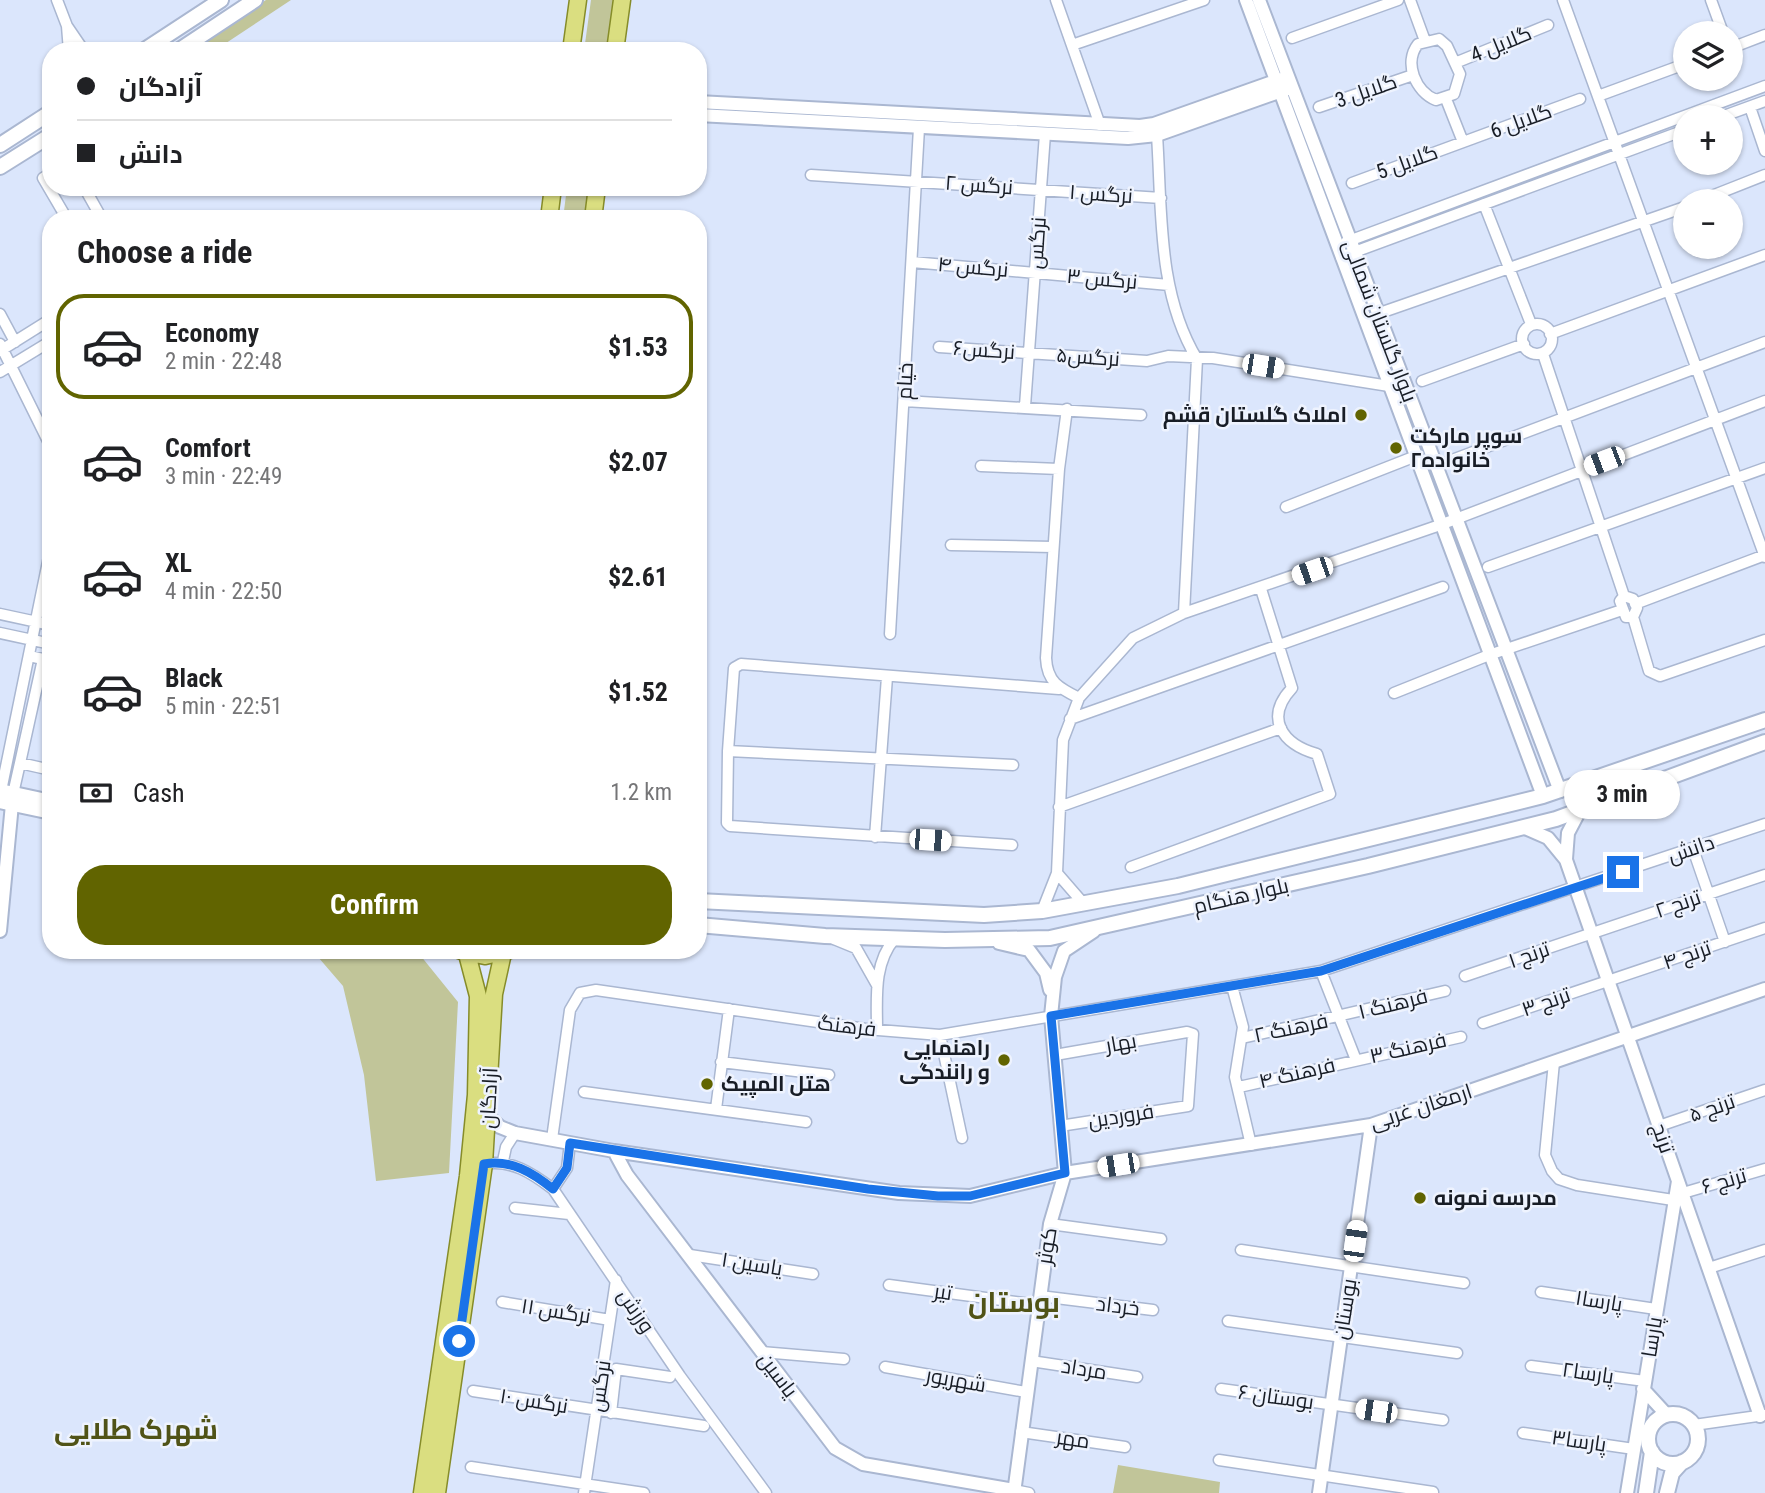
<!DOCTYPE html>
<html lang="en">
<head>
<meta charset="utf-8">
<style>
  body { margin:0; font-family:"Roboto Condensed",Cairo,sans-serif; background:#f6f6f6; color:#202124; height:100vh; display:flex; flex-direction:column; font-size:26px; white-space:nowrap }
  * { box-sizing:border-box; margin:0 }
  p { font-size:23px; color:#757577 }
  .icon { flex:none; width:38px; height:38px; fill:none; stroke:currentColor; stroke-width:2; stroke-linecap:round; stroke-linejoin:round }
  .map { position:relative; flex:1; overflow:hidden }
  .details { position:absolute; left:42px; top:210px; width:665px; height:749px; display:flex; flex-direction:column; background:#fff; border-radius:28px; box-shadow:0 2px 5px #0004 }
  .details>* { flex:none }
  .top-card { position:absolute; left:42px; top:42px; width:665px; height:154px; border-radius:28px; box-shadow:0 2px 5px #0004; display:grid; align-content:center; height:154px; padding:0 35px; background:#fff }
  .tools { position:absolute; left:1673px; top:21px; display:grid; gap:14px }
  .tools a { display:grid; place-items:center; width:70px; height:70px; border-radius:50%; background:#fff; box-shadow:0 2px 5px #0004; font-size:35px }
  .end { position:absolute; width:32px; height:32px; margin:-16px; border:9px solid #1a73e8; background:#fff; box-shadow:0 0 0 4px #fff }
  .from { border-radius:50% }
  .bubble { position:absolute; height:49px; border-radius:24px; background:#fff; box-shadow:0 2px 5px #0004; font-size:23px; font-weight:700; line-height:49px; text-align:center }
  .car { position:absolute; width:21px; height:42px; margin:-21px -10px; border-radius:9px; box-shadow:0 0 5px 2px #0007; background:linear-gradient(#fff 24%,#345 0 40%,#fff 0 76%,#345 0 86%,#fff 0) }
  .top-card b { display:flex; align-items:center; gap:24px; height:66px; font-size:26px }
  .top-card b+b { border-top:2px solid #e0e0e0 }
  .top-card i { width:18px; height:18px; background:#202124 }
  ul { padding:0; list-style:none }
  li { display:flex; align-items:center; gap:21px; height:105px; margin:0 14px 10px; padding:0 21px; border:4px solid transparent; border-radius:28px }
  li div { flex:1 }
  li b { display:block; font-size:26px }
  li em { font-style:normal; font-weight:700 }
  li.selected { border-color:#616400 }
  li>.icon { width:63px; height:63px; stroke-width:1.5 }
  h2 { padding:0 35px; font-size:32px; line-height:84px }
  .pay { display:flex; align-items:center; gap:18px; height:77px; padding:0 35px; font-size:26px }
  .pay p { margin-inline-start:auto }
  .action { display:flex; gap:14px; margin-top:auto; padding:14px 35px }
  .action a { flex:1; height:80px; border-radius:28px; background:#616400; color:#fff; font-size:28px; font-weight:700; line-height:80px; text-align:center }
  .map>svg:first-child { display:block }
</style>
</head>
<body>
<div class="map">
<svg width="1765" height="1493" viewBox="0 0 1765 1493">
  <rect width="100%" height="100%" fill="#dbe6fc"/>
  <path fill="#c1c599" d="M266,0h25l-77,51h-26z
    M591,0h26l-7,51h-26z
    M567,187h25l-4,32h-25z
    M312,950h104l42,52 -9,171 -73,8 -12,-106 -21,-89z
    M1118,1465l102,17 -1,11h-106z"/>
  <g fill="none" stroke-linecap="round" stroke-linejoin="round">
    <defs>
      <path id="minor" d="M57,0l10,26
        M1056,0l44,125
        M1410,0l15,41
        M1563,0l202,557
        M1711,0l12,33
        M1292,38l106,-38
        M1439,39l8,7 13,28 -6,20 -18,6c-20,-8 -33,-37 -18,-56z
        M1072,45l132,-45
        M1731,48l34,-13
        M69,51l-2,-25 17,25
        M1455,63l93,-38
        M1598,96l87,-32
        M1446,99l17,43
        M1319,107l94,-32
        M1750,107l15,44
        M1721,117l44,-16
        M1157,135c5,75 0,158 40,224l-13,254
        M51,173l-8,5 24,41
        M811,175l350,23
        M1352,183l228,-84
        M84,187l18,32
        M1699,201l66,-26
        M1484,204l47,120
        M1346,242l419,-156
        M1341,257l344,-127
        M912,262l257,23
        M0,314l15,28
        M1377,314l308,-107
        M1522 339a15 15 0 1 1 30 0a15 15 0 1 1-30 0Z
        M1550,334l215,-79
        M0,344l51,103
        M939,347l208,14 21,-5 45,2 176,28
        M0,351l51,-32
        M1543,354l81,242 -4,5 6,16h7l4,-9 -4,-9 -9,-3
        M0,372l51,-31
        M1422,381l102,-37
        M904,401l237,14
        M1025,406l20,-272
        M1067,409l-8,60 -13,189c1,24 13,30 33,40
        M981,466l78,3
        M1436,466l329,-124
        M1286,507l130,-51
        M951,545l102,2
        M1488,567l277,-99
        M1635,604l130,-49
        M0,614l51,11
        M1633,617l16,54 11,5 105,-36
        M0,633l51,11
        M890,634l29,-506
        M1394,693l95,-38 133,-45
        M1070,719l373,-132
        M728,751l285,14
        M20,763l23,-104 -14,-3
        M1,791l50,-244
        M13,794l7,-31 31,7
        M1059,807l222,-79
        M875,837l12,-160
        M1012,845l-282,-19 -3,-3 1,-72 6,-83 7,-4 318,25
        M1693,849l32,93
        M1131,867l199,-73 -13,-40c-35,-10 -53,-36 -25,-66l-31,-99
        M1057,873l26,30
        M1042,911l15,-38 6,-133 16,-42 54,-60 51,-25 256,-88 325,-124
        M834,939l22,9 21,37
        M1321,971l35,89
        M1465,976l300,-101
        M1232,986l11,41 -8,50 16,68
        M1483,1023l282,-95
        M877,1030c0,-32 -4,-66 18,-92
        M940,1035l22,103
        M1242,1038l203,-47
        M1055,1055l132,-23 6,2 -5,72 -128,20
        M721,1062l108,13
        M1554,1062l-9,93 7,16 7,8 18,6 96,15
        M1239,1087l222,-50
        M584,1092l222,30
        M716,1109l13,-100
        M1659,1126l106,-36
        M552,1139l18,-129 10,-17 16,-3 270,39 74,6 381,-64 444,-147
        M503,1161l3,-14 9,-14
        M484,1164c27,-5 48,9 69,25l127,187 86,117
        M553,1189l14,-21 3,-25
        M1683,1193l82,-24
        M515,1208l54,6
        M1050,1224l111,15
        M1241,1250l223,33
        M690,1255l123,19
        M1709,1268l56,-18
        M889,1285l150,20
        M1541,1292l115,17
        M1040,1296l113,14
        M502,1302l108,18
        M1228,1321l229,32
        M761,1352l83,7
        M1031,1361l106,16
        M1531,1366l114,15
        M885,1367l141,25
        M1221,1389l222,31
        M473,1391l231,35
        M611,1413l5,-44 54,8
        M1694,1425l71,-10
        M1021,1432l104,15
        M1523,1433l111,16
        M1219,1460l214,32
        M471,1467l173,26
        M1014,1490l15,3
        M584,1493l32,-213"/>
      <path id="tertiary" d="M1246,0l297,796
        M1259,0l301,791
        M698,102l442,24 14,-2 127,-45
        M698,115l430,23 29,-3 130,-46
        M1525,828l23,10 18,22 194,556
        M1566,859l2,-26 11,-21
        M0,931l12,-127
        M999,943l30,7 17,23 4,17
        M488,1116l12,11 15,6 99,18 285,42 71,3 95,-23 306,-48 394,-136
        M614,1151l13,24 208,273 28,16 151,26
        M1643,1389l23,25
        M1014,1493l36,-269 15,-51 -14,-157 4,-39 9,-26 30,-20
        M1319,1493l52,-368
        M1627,1493l51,-312"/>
      <path id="secondary" d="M143,51l78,-51
        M178,51l77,-51
        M0,145l51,-33
        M0,167l51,-32
        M0,791l51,11
        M0,801l51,11
        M698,901l286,14 58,-4 136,-25 365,-90 222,-76
        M698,925l127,11 120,4 105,-2 318,-72 188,-47 209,-77
        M1648 1439a25 25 0 1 1 50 0a25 25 0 1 1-50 0Z
        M1646,1493l6,-41
        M1667,1493l5,-20 10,-11"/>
      <path id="primary" d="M571,51l7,-51
        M615,51l7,-51
        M549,219l4,-32
        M593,219l4,-32
        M461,951l24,5 25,-6
        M422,1493l46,-317 8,-81 2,-99 -11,-42
        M437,1493l47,-329 10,-170 9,-41"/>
    </defs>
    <use href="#minor" stroke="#aab7d1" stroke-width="13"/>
    <use href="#tertiary" stroke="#aab7d1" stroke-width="16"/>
    <use href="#secondary" stroke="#aab7d1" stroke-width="18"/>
    <use href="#primary" stroke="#868c29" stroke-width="19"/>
    <use href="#minor" stroke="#fff" stroke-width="10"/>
    <use href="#tertiary" stroke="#fff" stroke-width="12"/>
    <use href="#secondary" stroke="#fff" stroke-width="14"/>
    <use href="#primary" stroke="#dade80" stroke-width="16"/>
  </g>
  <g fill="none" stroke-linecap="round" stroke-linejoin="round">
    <path stroke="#1a73e8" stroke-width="9" d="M459,1341l25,-177c27,-5 49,9 69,25l14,-21 3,-25 298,46 70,7h32l95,-23 -14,-157 270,-45 302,-99"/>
  </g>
  <g fill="#616400" stroke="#eef3fe" stroke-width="2.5">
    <circle cx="1361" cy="415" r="7"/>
    <circle cx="1396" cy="448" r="7"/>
    <circle cx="1004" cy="1060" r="7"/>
    <circle cx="707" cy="1084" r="7"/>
    <circle cx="1420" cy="1198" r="7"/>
  </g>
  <g text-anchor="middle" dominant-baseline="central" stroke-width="5" stroke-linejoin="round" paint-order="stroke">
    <g font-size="21" fill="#181d26" stroke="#eef3fe">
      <text transform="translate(1501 44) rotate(-22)">گلایل 4</text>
      <text transform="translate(1366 91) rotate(-19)">گلایل 3</text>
      <text transform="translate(1521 121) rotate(-20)">گلایل 6</text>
      <text transform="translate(1407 162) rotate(-20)">گلایل 5</text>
      <text transform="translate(979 185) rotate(4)">نرگس ۲</text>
      <text transform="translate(1101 194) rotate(4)">نرگس ۱</text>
      <text transform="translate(1037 243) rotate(-86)">نرگس</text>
      <text transform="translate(973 267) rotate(5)">نرگس ۴</text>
      <text transform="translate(1102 279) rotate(5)">نرگس ۳</text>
      <text transform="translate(1380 321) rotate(69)">بلوار گلستان شمالی</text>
      <text transform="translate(984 350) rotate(4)">نرگس۶</text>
      <text transform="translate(1088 357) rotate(4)">نرگس۵</text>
      <text transform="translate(905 381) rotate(-87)">خیام</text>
      <text transform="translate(1691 849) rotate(-19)">دانش</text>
      <text transform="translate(1241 896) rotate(-13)">بلوار هنگام</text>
      <text transform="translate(1678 904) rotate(-19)">ترنج ۲</text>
      <text transform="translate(1529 955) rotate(-19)">ترنج ۱</text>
      <text transform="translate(1687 955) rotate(-19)">ترنج ۴</text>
      <text transform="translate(1546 1002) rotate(-19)">ترنج ۳</text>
      <text transform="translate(1393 1004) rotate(-14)">فرهنگ ۱</text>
      <text transform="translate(847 1026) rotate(7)">فرهنگ</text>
      <text transform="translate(1291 1028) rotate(-12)">فرهنگ ۲</text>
      <text transform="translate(1121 1043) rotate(-10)">بهار</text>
      <text transform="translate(1408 1048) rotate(-13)">فرهنگ ۳</text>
      <text transform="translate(1297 1073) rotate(-13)">فرهنگ ۴</text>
      <text transform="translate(489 1098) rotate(-87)">آزادگان</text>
      <text transform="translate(1421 1107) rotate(-18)">ارمغان غربی</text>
      <text transform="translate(1712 1108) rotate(-19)">ترنج ۵</text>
      <text transform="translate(1121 1116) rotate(-9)">فروردین</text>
      <text transform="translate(1663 1138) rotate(71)">ترنج</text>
      <text transform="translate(1724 1181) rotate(-16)">ترنج ۶</text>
      <text transform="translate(1047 1246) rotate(-81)">کوثر</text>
      <text transform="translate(752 1264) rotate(9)">یاسین ۱</text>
      <text transform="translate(943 1292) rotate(8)">تیر</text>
      <text transform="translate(1599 1301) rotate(9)">پارسا۱</text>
      <text transform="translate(1118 1306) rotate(7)">خرداد</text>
      <text transform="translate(1345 1309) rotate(-81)">بوستان</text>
      <text transform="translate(556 1311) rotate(9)">نرگس ۱۱</text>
      <text transform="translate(636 1311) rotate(56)">ورزش</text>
      <text transform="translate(1652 1337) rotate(-81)">پارسا</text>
      <text transform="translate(1084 1369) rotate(9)">مرداد</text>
      <text transform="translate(1588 1373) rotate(8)">پارسا۲</text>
      <text transform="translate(778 1375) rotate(53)">یاسین</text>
      <text transform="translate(956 1380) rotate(10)">شهریور</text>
      <text transform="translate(600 1386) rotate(-82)">نرگس</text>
      <text transform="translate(1276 1397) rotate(8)">بوستان ۶</text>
      <text transform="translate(534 1401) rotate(9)">نرگس ۱۰</text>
      <text transform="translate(1073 1439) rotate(8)">مهر</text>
      <text transform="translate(1579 1441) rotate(8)">پارسا۳</text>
    </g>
    <g font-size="21" font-weight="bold" fill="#181d26" stroke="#eef3fe" text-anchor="start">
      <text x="1347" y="415" text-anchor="end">املاک گلستان قشم</text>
      <text x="1410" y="436">سوپر ماركت<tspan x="1410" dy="24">خانواده٢</tspan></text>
      <text x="990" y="1048" text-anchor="end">راهنمایی<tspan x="990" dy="24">و رانندگی</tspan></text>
      <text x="721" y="1084">هتل المپیک</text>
      <text x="1434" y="1198">مدرسه نمونه</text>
    </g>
    <g font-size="28" font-weight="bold" fill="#505317" stroke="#eef3fe">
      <text x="1014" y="1302">بوستان</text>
      <text x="136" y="1429">شهرک طلایی</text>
    </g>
  </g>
</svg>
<div class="tools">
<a><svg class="icon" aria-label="layers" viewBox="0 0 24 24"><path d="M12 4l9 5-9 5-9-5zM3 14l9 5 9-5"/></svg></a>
<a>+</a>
<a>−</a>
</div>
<i class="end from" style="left:459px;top:1341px"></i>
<i class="end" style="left:1623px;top:872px"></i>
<div class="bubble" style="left:1564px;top:770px;width:116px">3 min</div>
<i class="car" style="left:1263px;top:366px;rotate:99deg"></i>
<i class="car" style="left:1604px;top:461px;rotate:249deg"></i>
<i class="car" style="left:1312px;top:571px;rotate:251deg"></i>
<i class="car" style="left:930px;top:840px;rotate:94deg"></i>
<i class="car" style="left:1118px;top:1165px;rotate:261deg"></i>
<i class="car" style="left:1355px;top:1241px;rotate:8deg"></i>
<i class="car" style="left:1376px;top:1411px;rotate:278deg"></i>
<div class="top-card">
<b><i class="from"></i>آزادگان</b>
<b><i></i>دانش</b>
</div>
<section class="details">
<h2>Choose a ride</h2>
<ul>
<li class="selected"><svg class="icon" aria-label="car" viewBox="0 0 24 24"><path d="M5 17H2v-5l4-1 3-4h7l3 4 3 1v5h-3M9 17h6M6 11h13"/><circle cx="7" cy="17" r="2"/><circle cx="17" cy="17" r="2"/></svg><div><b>Economy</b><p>2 min · 22:48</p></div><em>$1.53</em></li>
<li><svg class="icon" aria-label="car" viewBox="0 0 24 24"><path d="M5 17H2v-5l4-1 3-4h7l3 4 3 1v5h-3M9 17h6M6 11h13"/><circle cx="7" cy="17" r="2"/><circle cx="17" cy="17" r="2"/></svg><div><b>Comfort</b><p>3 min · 22:49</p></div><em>$2.07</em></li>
<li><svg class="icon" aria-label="car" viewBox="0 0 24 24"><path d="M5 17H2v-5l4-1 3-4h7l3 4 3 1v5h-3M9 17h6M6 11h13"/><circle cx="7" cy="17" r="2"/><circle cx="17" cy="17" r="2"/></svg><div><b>XL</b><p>4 min · 22:50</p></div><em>$2.61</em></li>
<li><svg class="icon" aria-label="car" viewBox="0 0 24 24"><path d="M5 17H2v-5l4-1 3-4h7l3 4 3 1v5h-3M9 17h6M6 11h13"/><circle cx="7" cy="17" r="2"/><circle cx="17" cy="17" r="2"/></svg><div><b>Black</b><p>5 min · 22:51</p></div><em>$1.52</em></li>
</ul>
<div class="pay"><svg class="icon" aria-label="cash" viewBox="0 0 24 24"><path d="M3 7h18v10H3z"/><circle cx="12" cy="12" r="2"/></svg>Cash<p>1.2 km</p></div>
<div class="action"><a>Confirm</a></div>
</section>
</div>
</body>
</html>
